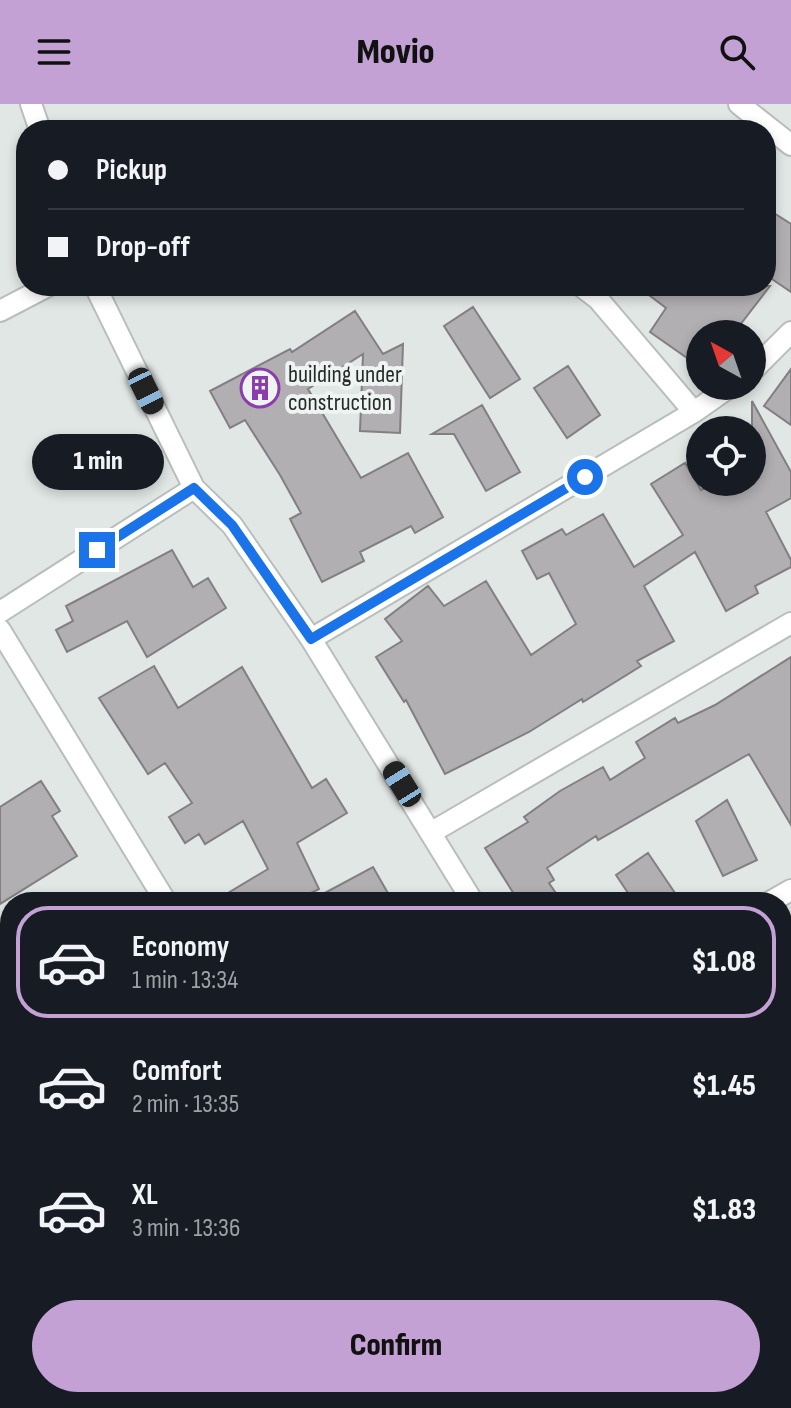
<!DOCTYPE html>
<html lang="en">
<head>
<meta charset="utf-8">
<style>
  body { margin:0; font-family:"Sofia Sans Condensed",sans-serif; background:#242831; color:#f1f3f6; height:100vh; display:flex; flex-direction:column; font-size:30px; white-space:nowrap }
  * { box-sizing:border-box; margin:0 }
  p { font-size:26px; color:#9ea1a6 }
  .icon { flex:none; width:44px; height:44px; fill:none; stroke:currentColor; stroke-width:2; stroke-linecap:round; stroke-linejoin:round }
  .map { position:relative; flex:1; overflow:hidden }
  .side { position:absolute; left:0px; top:788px; width:792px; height:516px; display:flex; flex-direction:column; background:#171b24; border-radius:32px 32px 0 0; box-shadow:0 4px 12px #0003 }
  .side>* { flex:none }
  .top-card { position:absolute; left:16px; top:16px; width:760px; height:176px; border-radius:32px; box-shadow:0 4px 12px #0003; display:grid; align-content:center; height:176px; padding:0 32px; background:#171b24 }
  .needle { width:52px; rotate:320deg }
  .controls { position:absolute; left:686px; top:216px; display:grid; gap:16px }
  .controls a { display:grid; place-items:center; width:80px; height:80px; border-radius:50%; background:#171b24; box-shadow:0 4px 12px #0003; font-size:40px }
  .end { position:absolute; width:36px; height:36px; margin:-18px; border:10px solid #1a73e8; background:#fff; box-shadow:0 0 0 4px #fff }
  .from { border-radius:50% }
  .bubble { position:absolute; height:56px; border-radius:28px; background:#171b24; box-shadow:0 4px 12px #0003; font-size:26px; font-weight:800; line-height:56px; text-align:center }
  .car { position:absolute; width:24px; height:48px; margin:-24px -12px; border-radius:10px; box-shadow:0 0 6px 2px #0007; background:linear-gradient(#222 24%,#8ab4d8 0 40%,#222 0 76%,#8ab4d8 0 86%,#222 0) }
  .top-card b { display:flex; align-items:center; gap:28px; height:76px; font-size:30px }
  .top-card b+b { border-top:2px solid #363941 }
  .top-card i { width:20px; height:20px; background:#f1f3f6 }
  ul { padding:14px 0 0; list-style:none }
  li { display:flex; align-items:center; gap:24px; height:112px; margin:0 16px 12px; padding:0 16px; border:4px solid transparent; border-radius:32px }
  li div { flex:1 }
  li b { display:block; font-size:30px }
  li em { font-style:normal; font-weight:800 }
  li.active { border-color:#c3a1d5 }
  li>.icon { width:72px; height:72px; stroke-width:1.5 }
  .button { display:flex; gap:16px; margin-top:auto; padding:16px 32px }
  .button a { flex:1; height:92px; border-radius:48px; background:#c3a1d5; color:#111; font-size:32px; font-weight:800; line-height:92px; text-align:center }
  header { display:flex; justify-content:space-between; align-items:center; height:104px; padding:0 32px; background:#c3a1d5; color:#111; font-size:36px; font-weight:800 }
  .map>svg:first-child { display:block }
</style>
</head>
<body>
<header><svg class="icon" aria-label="menu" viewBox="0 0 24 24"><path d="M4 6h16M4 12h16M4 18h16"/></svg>Movio<svg class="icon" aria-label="search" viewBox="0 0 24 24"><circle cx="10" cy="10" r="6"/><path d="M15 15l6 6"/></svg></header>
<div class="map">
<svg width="791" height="1304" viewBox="0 0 791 1304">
  <rect width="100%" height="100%" fill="#e1e7e4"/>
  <path fill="#b2afb3" stroke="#827f83" stroke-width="2" d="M766,104l25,16v68l-25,-17z
    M637,182h133l-37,48h-33v33l-50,-35 16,-24z
    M473,203l47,72 -30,19 -46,-72z
    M355,207l28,43 20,-10 -3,89 -40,-2 3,-77 -55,35 53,89 47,-25 35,64 -28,16 -4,-7 -51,26 4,9 -42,21 -32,-63 11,-6 -21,-38 -35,-55 -15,8 -20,-37 80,-42 2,3z
    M568,262l32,49 -33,23 -33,-50z
    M791,265v56l-27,-19z
    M752,297l39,71v26l-25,14 25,48v7l-36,19 3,7 -32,18 -31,-59 -51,34 30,55 -37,20 4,5 -58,36 -1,-3 -53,33 -84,42 -39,-74 -2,2 -28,-45 26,-16 -17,-22 43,-33 16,20 42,-25 45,74 45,-31 -27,-51 -12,6 -15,-28 40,-22 4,6 37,-21 31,53 49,-32 -32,-51 34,-21 16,27 13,-8h38z
    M482,301l38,67 -34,19 -32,-57h-22z
    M172,446l21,37 15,-9 18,30 -79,49 -20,-36 -60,31 -11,-22 17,-9 -7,-15z
    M791,553v168l-42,-71 -151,86 -2,-4 -49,32 7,12 -5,3 13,19h-43l-34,-54 43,-26 -4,-5 36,-26 43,-24 7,13 35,-22 -9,-16 39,-24 3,5 37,-18z
    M154,562l24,42 64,-41 70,121 14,-9 21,34 -50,30 22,46 -26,13h-80l55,-33 -25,-48 -38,23 -6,-10 -14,9 -16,-26 23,-14 -27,-40 -17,11 -49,-76z
    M41,677l19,30 -8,5 25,40 -77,48v-97z
    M727,696l30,60 -34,16 -27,-55z
    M648,749l33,49h-47l-18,-27z
    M373,763l20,35h-85z"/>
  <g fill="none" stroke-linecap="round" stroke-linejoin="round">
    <defs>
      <path id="street" d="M31,0l9,26
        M739,0l52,41
        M581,182l17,13 96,113
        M0,207l48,-25
        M752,267l39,-39
        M194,384l38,37 79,114 162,263
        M0,508l194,-124 -99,-202
        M0,526l166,272
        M311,535l383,-227 37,-26
        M432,728l359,-209
        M770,798l21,-12
        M782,822l9,15
        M0,1035l10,18
        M0,1227l10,-6
        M779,1294l6,10"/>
    </defs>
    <use href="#street" stroke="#b9bebc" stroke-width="24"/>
    <use href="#street" stroke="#fff" stroke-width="20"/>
  </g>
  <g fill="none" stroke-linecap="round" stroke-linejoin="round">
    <path stroke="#1a73e8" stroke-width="10" d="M97,446l97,-62 38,37 79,114 274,-162"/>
  </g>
  <defs>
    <symbol id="building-ring" viewBox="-11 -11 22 22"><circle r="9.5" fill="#eef4f1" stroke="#8b3dad" stroke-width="1.5"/><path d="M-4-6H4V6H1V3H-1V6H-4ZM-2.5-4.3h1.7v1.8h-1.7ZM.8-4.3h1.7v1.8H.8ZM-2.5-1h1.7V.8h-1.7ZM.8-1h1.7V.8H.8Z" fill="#8b3dad"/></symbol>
  </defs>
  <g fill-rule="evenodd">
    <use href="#building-ring" x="238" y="262" width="44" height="44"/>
  </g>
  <g text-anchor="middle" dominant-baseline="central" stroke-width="8" stroke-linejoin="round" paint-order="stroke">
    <g font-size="24" fill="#282a29" stroke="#eef4f1" text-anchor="start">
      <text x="288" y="270">building under<tspan x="288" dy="28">construction</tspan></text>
    </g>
  </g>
</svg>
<div class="controls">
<a><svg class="needle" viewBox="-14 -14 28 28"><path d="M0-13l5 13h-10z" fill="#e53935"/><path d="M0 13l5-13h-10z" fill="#9ea1a6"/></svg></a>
<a><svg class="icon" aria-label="locate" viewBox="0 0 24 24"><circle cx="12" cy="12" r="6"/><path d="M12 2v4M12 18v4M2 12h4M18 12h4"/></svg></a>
</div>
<i class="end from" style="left:585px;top:373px"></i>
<i class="end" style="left:97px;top:446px"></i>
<div class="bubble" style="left:32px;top:330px;width:132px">1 min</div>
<i class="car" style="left:146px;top:287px;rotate:154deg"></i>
<i class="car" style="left:402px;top:680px;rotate:328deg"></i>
<div class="top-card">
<b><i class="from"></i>Pickup</b>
<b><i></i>Drop-off</b>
</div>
<section class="side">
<ul>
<li class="active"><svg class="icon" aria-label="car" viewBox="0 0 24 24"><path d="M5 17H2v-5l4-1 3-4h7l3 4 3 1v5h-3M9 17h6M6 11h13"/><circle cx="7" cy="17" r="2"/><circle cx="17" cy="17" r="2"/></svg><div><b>Economy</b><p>1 min · 13:34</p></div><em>$1.08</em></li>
<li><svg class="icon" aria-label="car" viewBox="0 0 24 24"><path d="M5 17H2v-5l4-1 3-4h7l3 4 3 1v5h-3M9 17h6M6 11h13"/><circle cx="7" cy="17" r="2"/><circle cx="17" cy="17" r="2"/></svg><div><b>Comfort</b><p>2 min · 13:35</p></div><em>$1.45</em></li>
<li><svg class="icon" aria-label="car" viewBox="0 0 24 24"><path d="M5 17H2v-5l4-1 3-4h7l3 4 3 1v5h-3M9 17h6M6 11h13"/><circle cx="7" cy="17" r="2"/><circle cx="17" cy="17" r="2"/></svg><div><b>XL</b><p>3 min · 13:36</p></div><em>$1.83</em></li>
</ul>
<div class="button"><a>Confirm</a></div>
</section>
</div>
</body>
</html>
